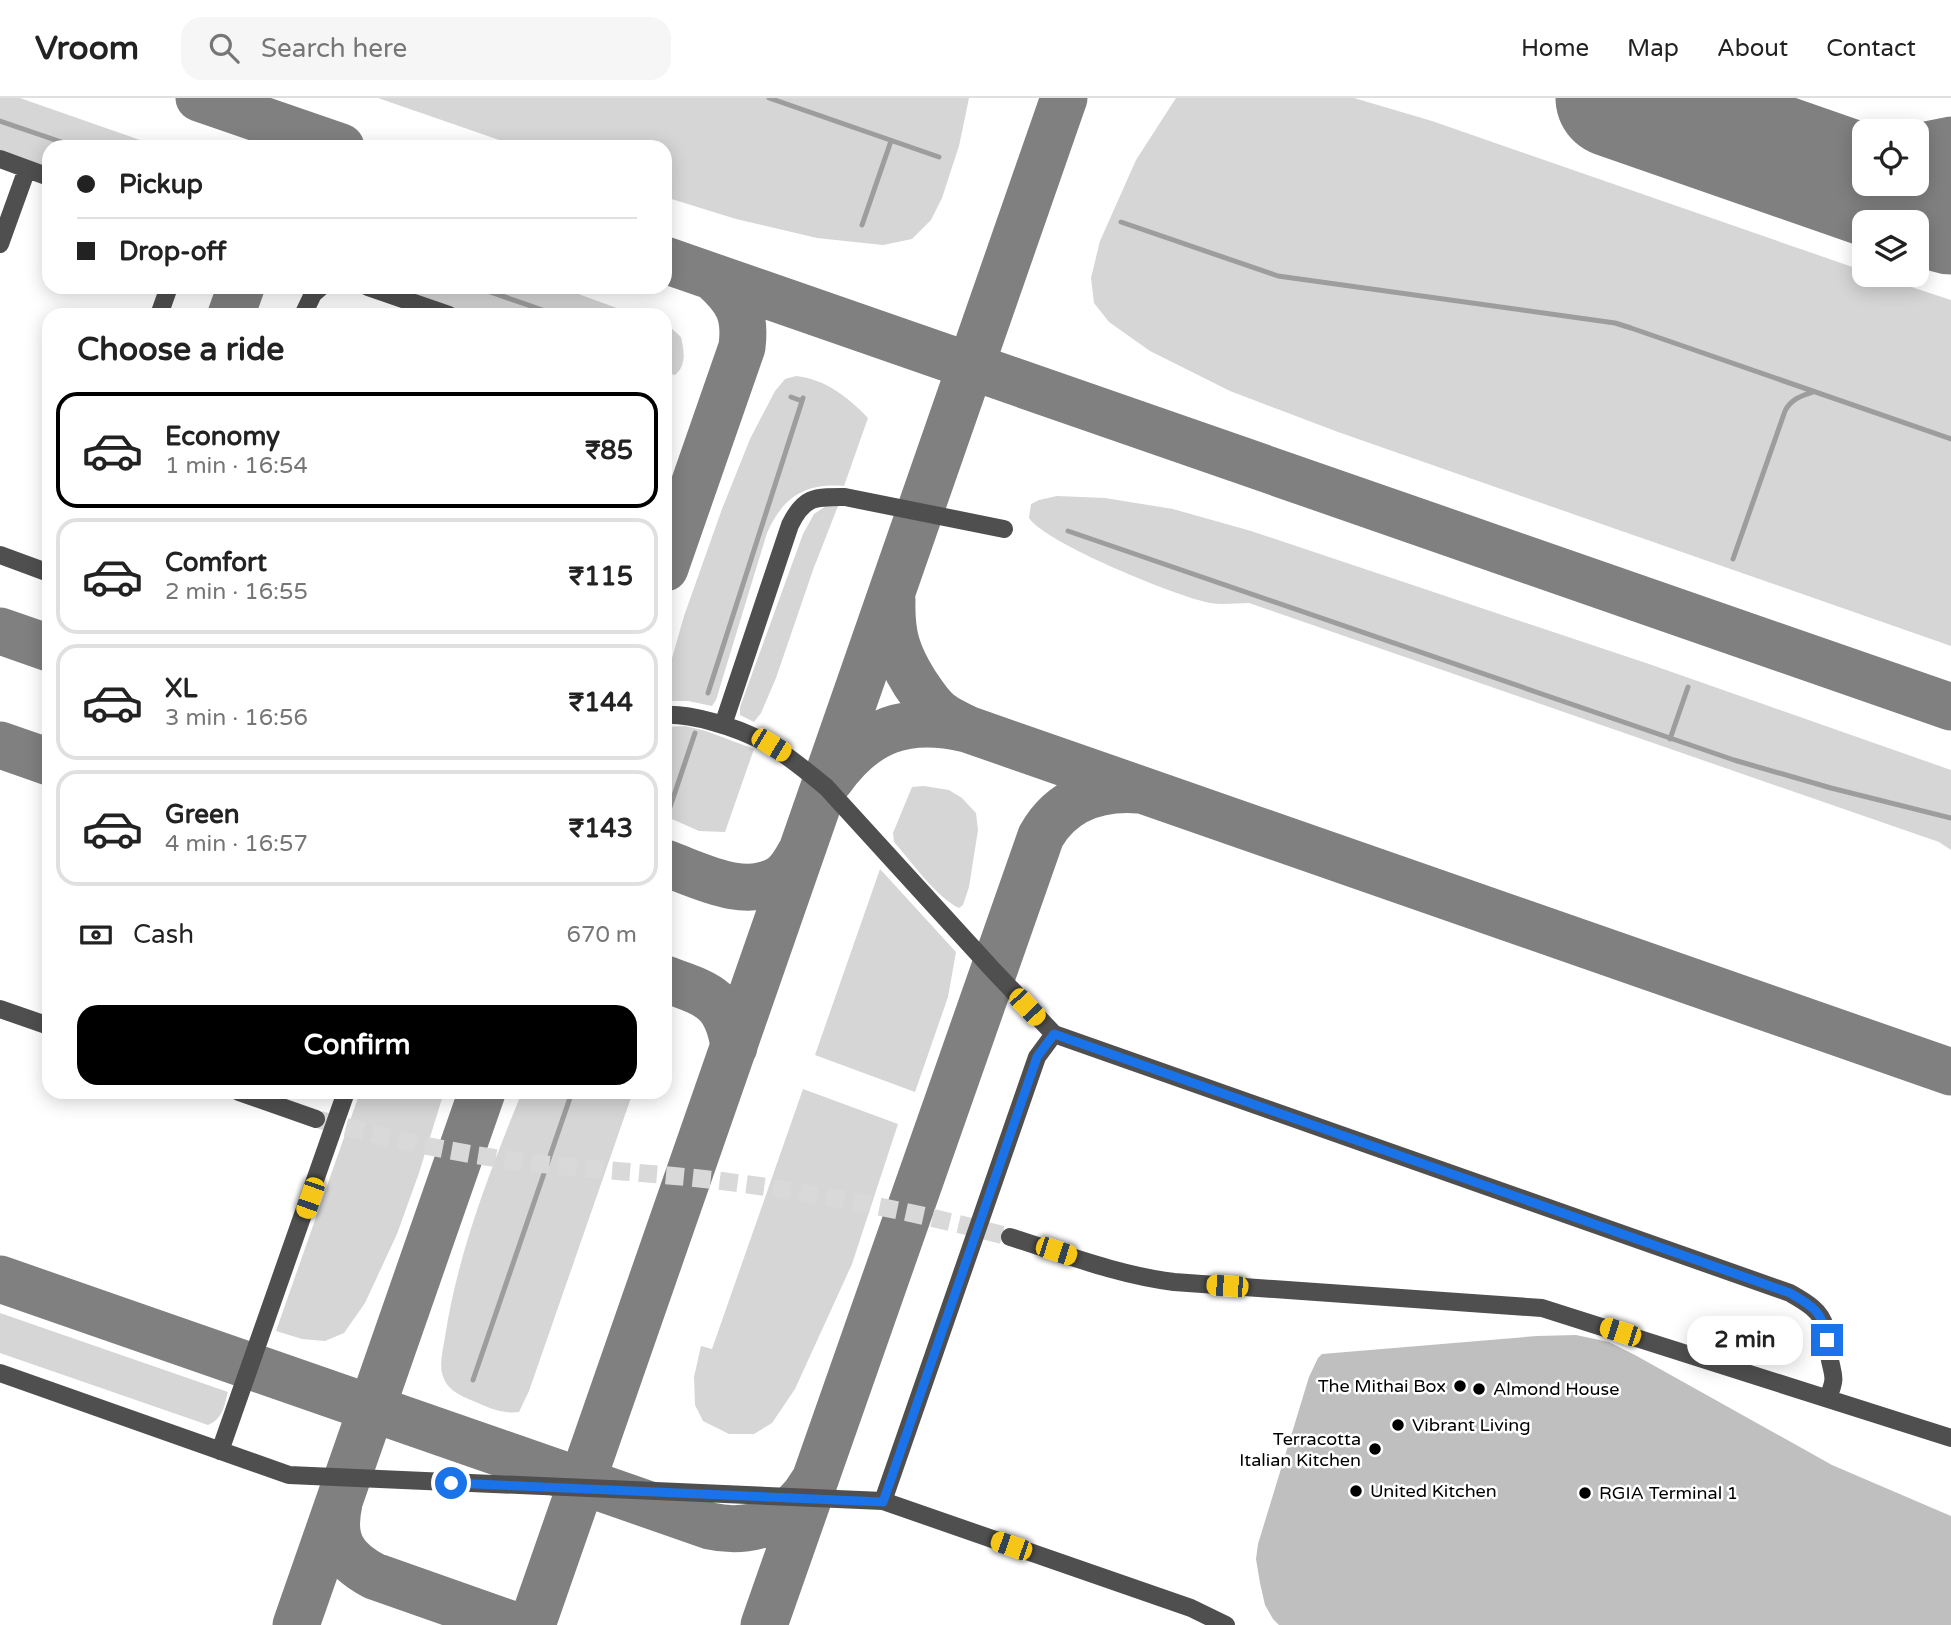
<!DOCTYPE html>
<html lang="en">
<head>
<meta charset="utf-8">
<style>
  body { margin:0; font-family:"Varela Round",sans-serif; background:#f6f6f6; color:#222; height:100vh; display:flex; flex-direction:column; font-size:26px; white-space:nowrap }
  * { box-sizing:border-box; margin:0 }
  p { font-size:23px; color:#767676 }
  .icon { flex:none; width:38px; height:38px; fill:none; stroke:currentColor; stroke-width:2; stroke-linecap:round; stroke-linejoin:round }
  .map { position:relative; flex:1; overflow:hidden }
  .sheet { position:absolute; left:42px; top:210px; width:630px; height:791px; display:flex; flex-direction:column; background:#fff; border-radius:21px; box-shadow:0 4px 18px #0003 }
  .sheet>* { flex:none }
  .banner { position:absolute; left:42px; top:42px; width:630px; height:154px; border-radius:21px; box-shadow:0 4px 18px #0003; display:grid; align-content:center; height:154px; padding:0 35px; background:#fff }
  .tools { position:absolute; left:1852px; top:21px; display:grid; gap:14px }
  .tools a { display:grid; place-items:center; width:77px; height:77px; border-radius:14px; background:#fff; box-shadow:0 4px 18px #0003; font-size:35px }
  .end { position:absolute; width:32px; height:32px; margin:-16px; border:9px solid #1a73e8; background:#fff; box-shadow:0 0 0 4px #fff }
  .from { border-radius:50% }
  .bubble { position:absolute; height:49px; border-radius:21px; background:#fff; box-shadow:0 4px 18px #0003; font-size:23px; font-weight:700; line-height:49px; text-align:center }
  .car { position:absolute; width:21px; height:42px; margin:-21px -10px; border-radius:9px; box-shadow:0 0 5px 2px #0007; background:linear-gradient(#f5c518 24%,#345 0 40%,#f5c518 0 76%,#345 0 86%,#f5c518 0) }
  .banner b { display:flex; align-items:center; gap:24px; height:66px; font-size:26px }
  .banner b+b { border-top:2px solid #e0e0e0 }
  .banner i { width:18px; height:18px; background:#222 }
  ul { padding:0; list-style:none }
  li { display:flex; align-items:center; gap:21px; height:116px; margin:0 14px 10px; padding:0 21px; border:4px solid #e0e0e0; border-radius:21px }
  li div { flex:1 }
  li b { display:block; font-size:26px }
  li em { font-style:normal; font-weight:700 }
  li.active { border-color:#000 }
  li>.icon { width:63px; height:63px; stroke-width:1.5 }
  h2 { padding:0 35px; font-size:32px; line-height:84px }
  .pay { display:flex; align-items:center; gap:18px; height:77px; padding:0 35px; font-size:26px }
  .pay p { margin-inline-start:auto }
  .primary-button { display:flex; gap:14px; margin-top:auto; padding:14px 35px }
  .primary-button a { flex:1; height:80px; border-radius:21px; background:#000; color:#fff; font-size:28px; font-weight:700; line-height:80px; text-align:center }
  header { display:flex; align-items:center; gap:42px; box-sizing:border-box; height:98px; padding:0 35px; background:#fff; border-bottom:2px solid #e0e0e0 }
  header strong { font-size:33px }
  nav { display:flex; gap:38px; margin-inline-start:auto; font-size:24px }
  .search { width:490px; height:63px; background:#f6f6f6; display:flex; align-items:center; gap:18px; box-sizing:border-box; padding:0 24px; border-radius:21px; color:#767676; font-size:26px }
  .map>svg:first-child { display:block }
</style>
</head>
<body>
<header>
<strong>Vroom</strong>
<div class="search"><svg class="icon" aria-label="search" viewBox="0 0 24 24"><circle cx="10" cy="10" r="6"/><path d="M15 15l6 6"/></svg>Search here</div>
<nav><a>Home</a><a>Map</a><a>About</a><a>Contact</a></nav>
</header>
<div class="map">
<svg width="1951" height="1527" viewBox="0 0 1951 1527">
  <rect width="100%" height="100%" fill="#fff"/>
  <path fill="#d6d6d6" d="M0,0h20l140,49h-111v21l-49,-17z
    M378,0h591l-10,48 -17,52 -11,22 -19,19 -29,6 -66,-7 -81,-19 -71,-22v-50h-146z
    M1176,0h178l78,23 432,150v4h11l76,25v346l-613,-214 -108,-41 -80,-40 -41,-29 -15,-19 -3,-25 9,-37 36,-81z
    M396,189h163l77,28h-161z
    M665,227l5,2 11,10c3,13 6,28 -6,38l-10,-2z
    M796,278c29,3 52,21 72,42l-24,68c-39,-3 -61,11 -77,47l-51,167 -4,6 -24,-5h-23v-18l19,-67 38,-107 28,-70 25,-48 10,-12z
    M1057,398l48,2 68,11 78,22 398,133 302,106v80l-12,-8 -690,-239c-13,0 -26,2 -39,0 -32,-6 -165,-60 -181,-85l2,-14 8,-4z
    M826,408h12l-25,64 -37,108 -15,35 -7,9 -14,-7v-8l63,-173 11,-20z
    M685,628l21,5 48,18 -29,83 -26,-1 -34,-15v-89z
    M924,688l25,4 13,8 14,15 2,17 -9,57 -6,18 -4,3c-23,-11 -48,-47 -65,-66l-1,-9 19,-46z
    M880,771l76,83 -8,45 -33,95 -100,-37z
    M803,991l95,35 -46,140 -57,125 -23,34 -18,11h-25l-26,-13 -8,-16 -1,-28 7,-31 11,3z
    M360,994h84l-25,81 -22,61 -32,69 -21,30 -19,8 -23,-2 -26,-8z
    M522,994h111l-104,299 -10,21c-14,2 -28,-3 -41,-9 -12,-5 -29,-11 -34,-24 -6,-13 -1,-29 1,-42 13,-85 45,-166 77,-245z
    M0,1215l228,79c-4,14 -5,27 -20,33l-208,-72z"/>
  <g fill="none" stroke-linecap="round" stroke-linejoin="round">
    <path stroke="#9d9d9d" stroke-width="5" d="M769,0l170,59
      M0,23l76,26
      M1121,124l157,54 337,47 16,5 320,111
      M862,127l29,-84
      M476,189l81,28
      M791,299l11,4
      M1068,433l666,229 97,28 120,30
      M1733,461l52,-148c6,-12 16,-15 28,-19
      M708,595l95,-295
      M1670,641l18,-52
      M668,715l27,-80
      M473,1282l99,-288"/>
    <path stroke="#808080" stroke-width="47" d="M199,0l142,49
      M1738,0c13,17 50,64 71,66 17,2 38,-3 55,-6
      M1916,49l35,-7
      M665,162l1286,447
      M231,217l10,-28
      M665,470l77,-221c4,-33 -4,-47 -28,-69
      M0,533l49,17
      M967,631l984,343
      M0,647l49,17
      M830,682c36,-51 77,-65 137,-51 -9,-5 -20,-9 -28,-16 -10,-8 -17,-20 -24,-30 -18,-29 -24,-48 -23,-83
      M665,765c34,12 80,38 116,15 9,-6 15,-17 20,-26
      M665,881c42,15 62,19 69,68
      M0,1181l710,247c40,9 81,-5 102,-42
      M339,1405c-8,37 3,56 35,73l139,49
      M296,1527l186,-533
      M532,1527l532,-1527
      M764,1527l277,-789c21,-37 57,-49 98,-46"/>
    <path stroke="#808080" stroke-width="119" d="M1615,0l336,117"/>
  </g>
  <path fill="#bfbfbf" d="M1576,1237l33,7 26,13 197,110 119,51v109h-672l-6,-6 -8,-14 -5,-22 -4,-24 2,-15 51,-167 9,-19 4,-4 215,-18z"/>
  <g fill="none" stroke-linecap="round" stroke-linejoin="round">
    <path stroke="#d9d9d9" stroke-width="18" stroke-dasharray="18 9" stroke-linecap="butt" d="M320,1022c69,19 142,35 213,43 60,7 120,10 180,17 101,12 199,31 297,57"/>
    <path stroke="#4f4f4f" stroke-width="18" d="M0,61l49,18
      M0,146l27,-75
      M368,189l81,28
      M159,217l10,-28
      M303,217l10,-21 8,-7
      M0,457l49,18
      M665,617c16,-1 33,3 48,7 51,14 73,32 113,65l167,183 61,64 736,259c14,8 31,17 35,34 3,9 2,19 4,28 4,23 8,20 -1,43
      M723,627l67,-200c14,-29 25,-28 55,-28l159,32
      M0,911l49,17
      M239,994l77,27
      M1010,1139c54,17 108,38 164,45l368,26 409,130
      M0,1275l289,102 594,26 308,107 35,17
      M220,1353l126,-359
      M883,1403l154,-444 17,-23"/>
  </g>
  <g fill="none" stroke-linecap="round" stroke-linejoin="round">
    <path stroke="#1a73e8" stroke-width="9" d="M451,1385l432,19 154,-445 17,-23 736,259c23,13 34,20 37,47"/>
  </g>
  <g fill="#000" stroke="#fff" stroke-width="2.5">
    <circle cx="1460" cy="1288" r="7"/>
    <circle cx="1479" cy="1291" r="7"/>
    <circle cx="1398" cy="1327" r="7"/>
    <circle cx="1375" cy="1351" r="7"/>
    <circle cx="1356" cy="1393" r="7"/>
    <circle cx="1585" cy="1395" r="7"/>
  </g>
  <g text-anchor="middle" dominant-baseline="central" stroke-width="5" stroke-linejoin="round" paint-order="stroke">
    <g font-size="18" fill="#000" stroke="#fff" text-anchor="start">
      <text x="1446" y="1288" text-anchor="end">The Mithai Box</text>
      <text x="1493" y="1291">Almond House</text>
      <text x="1412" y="1327">Vibrant Living</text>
      <text x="1361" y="1341" text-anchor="end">Terracotta<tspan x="1361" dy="21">Italian Kitchen</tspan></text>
      <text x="1370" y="1393">United Kitchen</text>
      <text x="1599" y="1395">RGIA Terminal 1</text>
    </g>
  </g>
</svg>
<div class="tools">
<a><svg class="icon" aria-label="locate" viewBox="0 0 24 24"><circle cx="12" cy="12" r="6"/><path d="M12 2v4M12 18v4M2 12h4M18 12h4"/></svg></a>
<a><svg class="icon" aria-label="layers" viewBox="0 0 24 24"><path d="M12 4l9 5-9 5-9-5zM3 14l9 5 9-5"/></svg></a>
</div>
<i class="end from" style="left:451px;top:1385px"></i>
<i class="end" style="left:1827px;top:1242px"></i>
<div class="bubble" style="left:1687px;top:1218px;width:116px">2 min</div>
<i class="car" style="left:771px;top:647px;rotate:121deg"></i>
<i class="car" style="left:1027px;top:909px;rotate:137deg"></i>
<i class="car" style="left:310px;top:1100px;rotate:199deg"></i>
<i class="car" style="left:1056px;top:1153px;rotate:108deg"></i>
<i class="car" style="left:1227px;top:1188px;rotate:274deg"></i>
<i class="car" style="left:1620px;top:1234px;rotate:288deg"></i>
<i class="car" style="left:1011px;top:1448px;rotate:289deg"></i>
<div class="banner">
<b><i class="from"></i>Pickup</b>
<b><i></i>Drop-off</b>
</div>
<section class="sheet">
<h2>Choose a ride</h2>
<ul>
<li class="active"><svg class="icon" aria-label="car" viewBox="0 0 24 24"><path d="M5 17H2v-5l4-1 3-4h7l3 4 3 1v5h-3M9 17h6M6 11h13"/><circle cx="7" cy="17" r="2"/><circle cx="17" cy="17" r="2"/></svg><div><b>Economy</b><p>1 min · 16:54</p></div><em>₹85</em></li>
<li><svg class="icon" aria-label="car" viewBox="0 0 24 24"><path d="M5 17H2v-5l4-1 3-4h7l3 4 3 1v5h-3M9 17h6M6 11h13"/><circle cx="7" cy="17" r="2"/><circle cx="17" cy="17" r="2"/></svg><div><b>Comfort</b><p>2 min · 16:55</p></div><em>₹115</em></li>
<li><svg class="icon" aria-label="car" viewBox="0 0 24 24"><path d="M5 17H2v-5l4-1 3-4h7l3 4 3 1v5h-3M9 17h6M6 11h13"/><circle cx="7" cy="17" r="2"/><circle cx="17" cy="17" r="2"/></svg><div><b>XL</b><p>3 min · 16:56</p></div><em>₹144</em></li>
<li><svg class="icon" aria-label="car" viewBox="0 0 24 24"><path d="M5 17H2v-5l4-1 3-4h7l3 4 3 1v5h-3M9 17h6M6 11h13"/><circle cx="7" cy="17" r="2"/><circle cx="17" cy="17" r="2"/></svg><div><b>Green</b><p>4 min · 16:57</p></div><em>₹143</em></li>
</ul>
<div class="pay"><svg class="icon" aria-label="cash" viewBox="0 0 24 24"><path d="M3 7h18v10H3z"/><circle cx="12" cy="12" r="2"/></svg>Cash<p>670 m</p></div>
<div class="primary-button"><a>Confirm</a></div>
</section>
</div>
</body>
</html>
